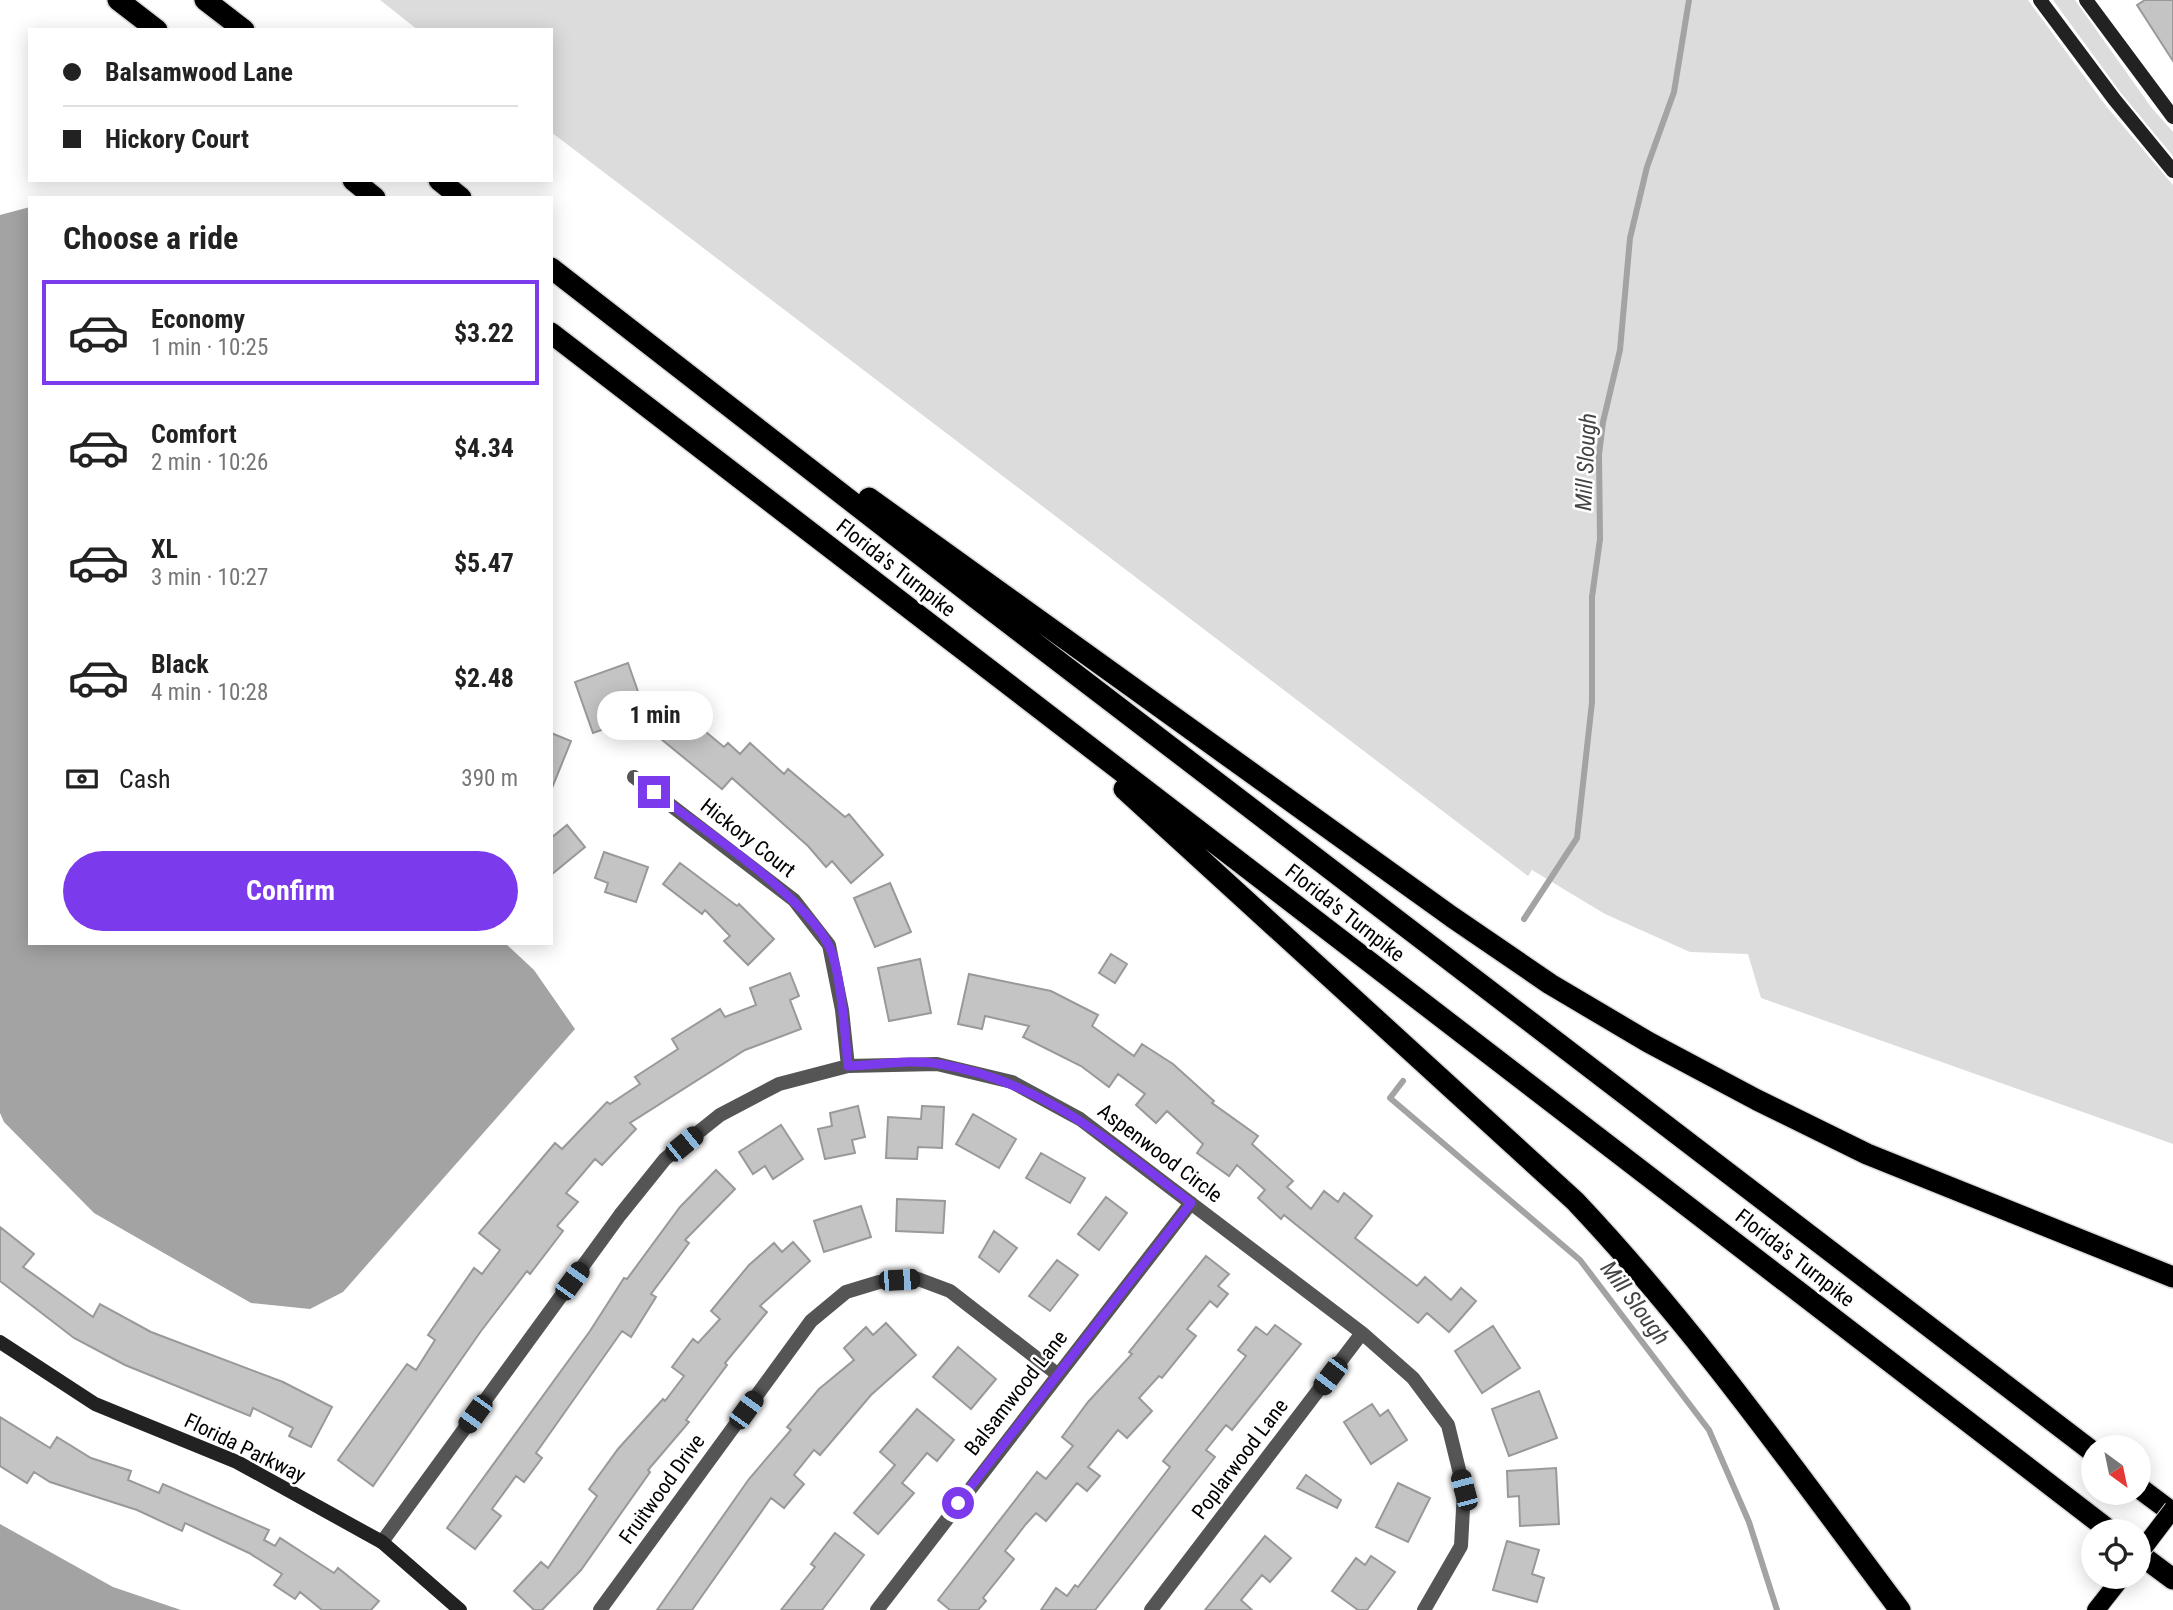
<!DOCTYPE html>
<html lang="en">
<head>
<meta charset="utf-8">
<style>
  body { margin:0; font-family:"Roboto Condensed",sans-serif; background:#f6f6f6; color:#222; height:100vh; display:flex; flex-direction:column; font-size:26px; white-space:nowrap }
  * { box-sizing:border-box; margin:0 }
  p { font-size:23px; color:#767676 }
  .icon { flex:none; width:38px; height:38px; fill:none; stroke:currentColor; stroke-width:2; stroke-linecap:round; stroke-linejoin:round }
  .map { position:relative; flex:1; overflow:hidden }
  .details { position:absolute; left:28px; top:196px; width:525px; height:749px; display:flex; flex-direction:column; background:#fff; border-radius:0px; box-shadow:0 4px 18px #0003 }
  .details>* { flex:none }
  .hud { position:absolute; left:28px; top:28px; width:525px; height:154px; border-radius:0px; box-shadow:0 4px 18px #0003; display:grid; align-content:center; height:154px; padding:0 35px; background:#fff }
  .needle { width:46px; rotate:147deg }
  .fabs { position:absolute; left:2081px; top:1435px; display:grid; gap:14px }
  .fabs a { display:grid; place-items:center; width:70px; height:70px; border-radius:50%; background:#fff; box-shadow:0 4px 18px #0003; font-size:35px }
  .end { position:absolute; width:32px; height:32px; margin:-16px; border:9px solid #7c3aed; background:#fff; box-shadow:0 0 0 4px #fff }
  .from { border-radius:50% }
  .bubble { position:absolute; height:49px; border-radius:24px; background:#fff; box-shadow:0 4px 18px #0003; font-size:23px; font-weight:700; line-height:49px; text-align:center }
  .car { position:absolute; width:21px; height:42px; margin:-21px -10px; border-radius:9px; box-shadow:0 0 5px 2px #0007; background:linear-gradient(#222 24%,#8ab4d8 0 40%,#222 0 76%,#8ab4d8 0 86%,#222 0) }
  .hud b { display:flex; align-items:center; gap:24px; height:66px; font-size:26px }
  .hud b+b { border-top:2px solid #e0e0e0 }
  .hud i { width:18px; height:18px; background:#222 }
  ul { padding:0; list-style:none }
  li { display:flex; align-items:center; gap:21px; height:105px; margin:0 14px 10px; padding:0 21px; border:4px solid transparent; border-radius:0px }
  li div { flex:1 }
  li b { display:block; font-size:26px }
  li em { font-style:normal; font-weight:700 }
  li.active { border-color:#7c3aed }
  li>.icon { width:63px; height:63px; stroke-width:1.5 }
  h2 { padding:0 35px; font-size:32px; line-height:84px }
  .pay { display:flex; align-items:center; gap:18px; height:77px; padding:0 35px; font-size:26px }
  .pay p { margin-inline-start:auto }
  .action { display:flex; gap:14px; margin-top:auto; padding:14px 35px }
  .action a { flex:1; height:80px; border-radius:42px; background:#7c3aed; color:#fff; font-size:28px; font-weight:700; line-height:80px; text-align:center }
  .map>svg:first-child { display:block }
</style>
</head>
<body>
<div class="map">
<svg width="2173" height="1610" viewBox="0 0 2173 1610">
  <rect width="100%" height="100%" fill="#fff"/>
  <path fill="#dcdcdc" d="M380,0h1648l78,106 67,79v959l-412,-146 -13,-44 -58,-2 -85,-38 -73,-44 -4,6 -977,-744v-102h-133z
    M2053,0h22l76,107 22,25v24l-52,-63z"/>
  <path fill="#a3a3a3" d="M30,207v736h475l29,27 41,59 -232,263 -33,17 -59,-6 -157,-90 -90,-91 -4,-9v-898z
    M0,1524l113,63 68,23h-181z"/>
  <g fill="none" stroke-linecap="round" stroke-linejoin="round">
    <path stroke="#a3a3a3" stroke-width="6" d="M1524,919l53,-81 15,-136v-105l8,-58 -1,-84 4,-33 17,-72 10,-112 17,-71 27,-75 15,-92
      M1403,1081l-13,17 190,162 129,170 40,92 28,88"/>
  </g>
  <path fill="#c4c4c4" stroke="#999" stroke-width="2" d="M2145,0h28v61l-36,-56z
    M628,663l15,43 -30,11 3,8 -23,8 -18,-51z
    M677,708l47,39 4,-4 12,11 10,-11 34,31 4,-5 57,48 4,-3 34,41 -32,28 -19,-22 -6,6 -18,-21 -76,-68 -10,11 -67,-55z
    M551,733l20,8 -19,47h-1z
    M567,825l18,22 -34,28v-37z
    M604,852l44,15 -12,35 -31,-10 3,-9 -13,-5z
    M680,863l57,43 2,-2 35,35 -26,26 -24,-24 6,-5 -25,-26 -3,4 -39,-30z
    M890,883l21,49 -36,15 -21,-49z
    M1111,954l16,10 -12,19 -16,-10z
    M920,959l11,54 -42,8 -11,-53z
    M790,973l9,23 -9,4 11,29 -56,21 -115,73 6,6 -34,36 -7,-6 -29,34 12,9 -21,24 6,5 -33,43 -3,-3 -46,60 -108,155 -35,-26 69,-96 9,6 19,-30 -7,-5 46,-67 8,6 18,-24 -21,-17 76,-90 7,6 45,-47 3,2 30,-20 -5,-7 43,-28 -6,-10 48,-30 5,8 31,-12 -6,-17z
    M969,974l82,17 47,24 -6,11 42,30 8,-12 31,20 41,37 -2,2 46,33 -6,8 41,37 -6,6 24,22 13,-18 14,11 6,-9 28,23 -17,22 62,48 8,-9 26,23 10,-12 15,13 -27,31 -22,-19 -9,10 -134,-108 -3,4 -23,-21 7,-8 -28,-25 -8,11 -32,-23 6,-9 -36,-33 -11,12 -20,-18 9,-11 -27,-20 -9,13 -28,-21 -58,-29 6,-11 -44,-10 -3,13 -24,-5z
    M858,1106l7,31 -13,3 3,13 -30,6 -7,-30 14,-3 -2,-13z
    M922,1106l22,1 -2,41 -24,-1 -1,12 -31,-1 2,-41 33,2z
    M973,1114l43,25 -17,29 -43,-24z
    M781,1125l22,34 -30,20 -8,-13 -12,8 -14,-22z
    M1041,1153l44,25 -15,25 -44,-25z
    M716,1170l19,19 -50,51 4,3 -38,51 5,3 -25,40 -9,-6 -86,122 6,5 -18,24 -8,-6 -24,33 9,7 -26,33 -28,-21 143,-197 34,-53 3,1 53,-72z
    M1106,1197l21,16 -28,37 -21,-16z
    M897,1199l48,2 -2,32 -47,-2z
    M861,1206l10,31 -47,15 -10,-31z
    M0,1227l34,27 -11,13 70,50 7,-13 51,28 132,50 49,25 -21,40 -22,-11 4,-8 -40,-20 -3,8 -125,-51 -51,-27 -74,-57z
    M994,1231l23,17 -18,24 -20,-15z
    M793,1242l17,19 -50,45 7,6 -42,51 2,2 -41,55 3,2 -41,48 2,2 -69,98 -39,40h-8l-20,-19 27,-29 7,6 49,-72 -8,-7 29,-40 45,-50 2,2 19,-25 -12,-9 21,-28 5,4 22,-24 -9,-8 38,-46 25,-22 8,9z
    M1206,1256l23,18 -11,12 10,8 -11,13 -7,-6 -23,28 9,7 -34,42 -3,-2 -20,22 13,13 -25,27 -9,-8 -30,37 12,9 -13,15 -10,-8 -31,38 -10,-8 -10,11 -21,27 9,8 -31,39 3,3 -8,9h-28l-12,-10 99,-128 9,7 27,-33 -11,-9 26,-35 44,-48 -3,-2z
    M1057,1260l21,15 -28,36 -21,-15z
    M886,1323l30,32 -45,40 -51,60 -6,-5 -20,25 10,9 -20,24 -13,-10 -79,112h-35l92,-131 42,-49 -4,-3 32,-38 35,-29 -10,-12 22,-21 7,8z
    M1275,1325l26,19 -69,86 -6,-5 -20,25 9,7 -120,153h-54l15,-22 11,8 8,-11 3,2 92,-120 -7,-6 83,-105 -8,-6 18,-23 11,8z
    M1493,1326l27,42 -38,25 -27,-42z
    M958,1347l38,32 -25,30 -38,-32z
    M1539,1391l18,47 -48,18 -17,-47z
    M1372,1404l8,12 8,-6 19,30 -36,24 -27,-42z
    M917,1409l37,31 -17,21 -10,-8 -25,30 12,10 -36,41 -24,-21 41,-48 -15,-13z
    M0,1417l50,31 7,-11 34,21 40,13 -3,9 31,13 4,-9 106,46 -5,10 11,6 5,-8 54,35 4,-5 41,33 -8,9h-49l-22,-18 -5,7 -21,-14 8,-11 -33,-21 -64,-30 -3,8 -45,-21 -87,-28 -16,-10 -7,11 -27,-17z
    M1556,1468l3,56 -39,2 -1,-30 -11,1 -1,-26z
    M1306,1475l35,25 -4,8 -40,-20z
    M1398,1483l32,15 -22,44 -32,-15z
    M835,1533l29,22 -42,55h-41l34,-43 -4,-3z
    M1265,1536l26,22 -21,24 -8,-7 -21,25 11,10h-47z
    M1507,1541l32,9 -7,24 12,4 -7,24 -44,-12z
    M1371,1556l24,16 -28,38h-9l-26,-19 24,-33 9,7z"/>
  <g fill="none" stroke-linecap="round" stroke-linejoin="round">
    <defs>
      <path id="primary" d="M2096,1610l26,-33"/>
      <path id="highway" d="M118,0l39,30
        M205,0l39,30
        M353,180l22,18
        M439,180l22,18
        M551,268l426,331 1116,853
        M551,333l1559,1198
        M869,498l583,419 98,67 98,58 109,58 110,54 306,123
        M1124,789l451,412c120,127 220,269 325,409
        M2138,1487l35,26
        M2138,1553l35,26"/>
    </defs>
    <use href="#primary" stroke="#dbdbdb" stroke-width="20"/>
    <use href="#highway" stroke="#dbdbdb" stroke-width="24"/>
    <path stroke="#555" stroke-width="14" d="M634,777l160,123 35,45 13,65 6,56
      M382,1542l238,-327 45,-56 55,-44 59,-31 69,-18 89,-2 75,18 68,37 282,214 51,45 35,47 16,65 -3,56 -37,64
      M600,1610l211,-289 35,-29 33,-10 39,-3 32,12 107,83
      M877,1610l314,-407
      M1151,1610l211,-277"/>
    <path stroke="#222" stroke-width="14" d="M2040,0l74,99 59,72
      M2086,0l87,117
      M0,1342l95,62 142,58 145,80 78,68"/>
    <use href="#primary" stroke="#000" stroke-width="18"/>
    <use href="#highway" stroke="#000" stroke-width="21"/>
    <defs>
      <path id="primary-bridge" d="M2138,1555l35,-46"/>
    </defs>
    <use href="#primary-bridge" stroke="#dbdbdb" stroke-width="20" stroke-linecap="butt"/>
    <use href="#primary-bridge" stroke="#000" stroke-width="18"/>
  </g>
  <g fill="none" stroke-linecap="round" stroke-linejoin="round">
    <path stroke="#7c3aed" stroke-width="9" d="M654,792c49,38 145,99 174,152 13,23 17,93 20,122 29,-1 63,-7 91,-2 104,17 171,78 252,139l-233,300"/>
  </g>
  <g text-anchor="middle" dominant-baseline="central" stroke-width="5" stroke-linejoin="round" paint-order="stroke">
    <g font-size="21" fill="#000" stroke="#fff">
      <text transform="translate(896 568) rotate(38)">Florida's Turnpike</text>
      <text transform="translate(748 838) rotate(38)">Hickory Court</text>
      <text transform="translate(1345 913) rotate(38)">Florida's Turnpike</text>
      <text transform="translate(1160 1153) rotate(37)">Aspenwood Circle</text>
      <text transform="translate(1795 1258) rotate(38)">Florida's Turnpike</text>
      <text transform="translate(1016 1393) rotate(-52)">Balsamwood Lane</text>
      <text transform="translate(245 1448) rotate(26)">Florida Parkway</text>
      <text transform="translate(1240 1459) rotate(-53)">Poplarwood Lane</text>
      <text transform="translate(662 1489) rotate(-54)">Fruitwood Drive</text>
    </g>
    <g font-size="23" font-style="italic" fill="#444" stroke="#fff">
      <text transform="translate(1586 462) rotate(-87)">Mill Slough</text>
      <text transform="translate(1635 1303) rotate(53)">Mill Slough</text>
    </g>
  </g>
</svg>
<div class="fabs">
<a><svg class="needle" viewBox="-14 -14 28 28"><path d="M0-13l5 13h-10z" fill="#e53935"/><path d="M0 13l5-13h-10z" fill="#767676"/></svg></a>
<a><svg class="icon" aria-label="locate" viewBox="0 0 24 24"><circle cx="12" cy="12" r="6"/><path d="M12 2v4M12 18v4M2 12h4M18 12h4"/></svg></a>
</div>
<i class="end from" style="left:958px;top:1503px"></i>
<i class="end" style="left:654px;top:792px"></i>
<div class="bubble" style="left:597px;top:691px;width:116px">1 min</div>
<i class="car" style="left:684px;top:1144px;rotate:51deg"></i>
<i class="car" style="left:899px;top:1280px;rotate:87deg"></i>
<i class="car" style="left:572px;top:1281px;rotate:36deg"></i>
<i class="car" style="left:1330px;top:1376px;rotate:217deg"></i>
<i class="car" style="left:746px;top:1410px;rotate:36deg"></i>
<i class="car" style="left:475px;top:1414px;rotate:216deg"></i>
<i class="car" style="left:1464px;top:1490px;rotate:345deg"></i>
<div class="hud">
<b><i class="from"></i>Balsamwood Lane</b>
<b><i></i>Hickory Court</b>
</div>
<section class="details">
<h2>Choose a ride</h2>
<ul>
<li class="active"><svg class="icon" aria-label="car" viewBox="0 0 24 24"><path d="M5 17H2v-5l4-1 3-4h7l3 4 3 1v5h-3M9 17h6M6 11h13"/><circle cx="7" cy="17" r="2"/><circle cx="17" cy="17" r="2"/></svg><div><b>Economy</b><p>1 min · 10:25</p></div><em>$3.22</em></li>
<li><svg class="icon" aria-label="car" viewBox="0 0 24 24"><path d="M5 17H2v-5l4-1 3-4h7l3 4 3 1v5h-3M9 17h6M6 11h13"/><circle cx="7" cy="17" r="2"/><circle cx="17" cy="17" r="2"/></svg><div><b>Comfort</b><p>2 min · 10:26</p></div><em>$4.34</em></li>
<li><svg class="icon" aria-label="car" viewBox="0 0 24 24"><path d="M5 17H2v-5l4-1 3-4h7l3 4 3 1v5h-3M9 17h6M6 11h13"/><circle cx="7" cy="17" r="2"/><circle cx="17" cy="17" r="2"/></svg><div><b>XL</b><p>3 min · 10:27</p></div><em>$5.47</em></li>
<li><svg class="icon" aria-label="car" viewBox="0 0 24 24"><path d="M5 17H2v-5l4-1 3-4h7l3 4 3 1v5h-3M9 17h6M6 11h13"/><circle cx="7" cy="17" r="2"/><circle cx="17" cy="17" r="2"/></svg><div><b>Black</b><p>4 min · 10:28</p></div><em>$2.48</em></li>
</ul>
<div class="pay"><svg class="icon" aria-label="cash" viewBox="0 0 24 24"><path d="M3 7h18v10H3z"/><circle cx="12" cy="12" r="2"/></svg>Cash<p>390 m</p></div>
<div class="action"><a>Confirm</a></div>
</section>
</div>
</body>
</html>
